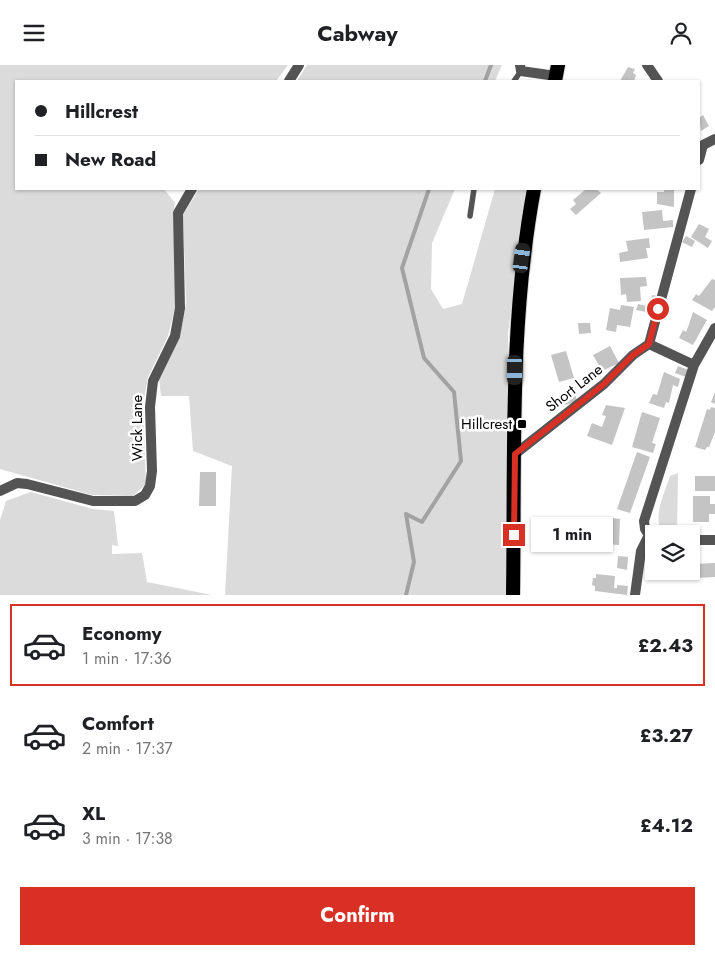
<!DOCTYPE html>
<html lang="en">
<head>
<meta charset="utf-8">
<style>
  body { margin:0; font-family:Jost,sans-serif; background:#f6f6f6; color:#202124; height:100vh; display:flex; flex-direction:column; font-size:19px; white-space:nowrap }
  * { box-sizing:border-box; margin:0 }
  p { font-size:16px; color:#757577 }
  .icon { flex:none; width:28px; height:28px; fill:none; stroke:currentColor; stroke-width:2; stroke-linecap:round; stroke-linejoin:round }
  .map { position:relative; height:530px; overflow:hidden }
  .sheet { display:flex; flex-direction:column; background:#fff; flex:1 }
  .sheet>* { flex:none }
  .guide { position:absolute; left:15px; top:15px; width:685px; height:110px; border-radius:0px; box-shadow:0 1px 4px #0004; display:grid; align-content:center; height:110px; padding:0 20px; background:#fff }
  .controls { position:absolute; left:645px; top:460px; display:grid; gap:10px }
  .controls a { display:grid; place-items:center; width:55px; height:55px; border-radius:0px; background:#fff; box-shadow:0 1px 4px #0004; font-size:25px }
  .end { position:absolute; width:22px; height:22px; margin:-11px; border:6px solid #d93025; background:#fff; box-shadow:0 0 0 2px #fff }
  .from { border-radius:50% }
  .bubble { position:absolute; height:35px; border-radius:0px; background:#fff; box-shadow:0 1px 4px #0004; font-size:16px; font-weight:700; line-height:35px; text-align:center }
  .car { position:absolute; width:15px; height:30px; margin:-15px -8px; border-radius:6px; box-shadow:0 0 4px 1px #0007; background:linear-gradient(#222 24%,#8ab4d8 0 40%,#222 0 76%,#8ab4d8 0 86%,#222 0) }
  .guide b { display:flex; align-items:center; gap:18px; height:48px; font-size:19px }
  .guide b+b { border-top:1px solid #e0e0e0 }
  .guide i { width:12px; height:12px; background:#202124 }
  ul { padding:9px 0 0; list-style:none }
  li { display:flex; align-items:center; gap:15px; height:82px; margin:0 10px 8px; padding:0 10px; border:2px solid transparent; border-radius:0px }
  li div { flex:1 }
  li b { display:block; font-size:19px }
  li em { font-style:normal; font-weight:700 }
  li.selected { border-color:#d93025 }
  li>.icon { width:45px; height:45px; stroke-width:1.5 }
  .action { display:flex; gap:10px; margin-top:auto; padding:10px 20px }
  .action a { flex:1; height:58px; border-radius:0px; background:#d93025; color:#fff; font-size:20px; font-weight:700; line-height:58px; text-align:center }
  header { display:flex; justify-content:space-between; align-items:center; height:65px; padding:0 20px; background:#fff; font-size:22px; font-weight:700 }
  .map>svg:first-child { display:block }
</style>
</head>
<body>
<header><svg class="icon" aria-label="menu" viewBox="0 0 24 24"><path d="M4 6h16M4 12h16M4 18h16"/></svg>Cabway<svg class="icon" aria-label="person" viewBox="0 0 24 24"><circle cx="12" cy="8" r="4"/><path d="M4 21q1-7 8-7t8 7"/></svg></header>
<div class="map">
<svg width="715" height="530" viewBox="0 0 715 530">
  <rect width="100%" height="100%" fill="#fff"/>
  <path fill="#dbdbdb" d="M0,0h288l-12,16h-260v108h148l11,14 -2,10 3,91 -8,32 -20,41 -5,27 3,80 -13,12 -41,-1 -92,-26z
    M307,0h195l-7,16h-198z
    M199,124h256l-23,54 -1,46 12,20 19,-5 33,-115h32l-19,144 1,130 -2,132h-282l7,-129 -39,-15 -4,-55h-28l-2,-17 20,-40 7,-36 -3,-88z
    M678,408l-1,60c-34,4 -12,-41 -7,-57z
    M31,427l62,17 21,2 4,35 -6,-1v9l30,-1 5,29 65,13h-212v-75l6,-19z"/>
  <g fill="none" stroke-linecap="round" stroke-linejoin="round">
    <path stroke="#a2a2a2" stroke-width="4" d="M485,16l6,-16
      M406,530l8,-33 -8,-48 16,8 39,-61 -7,-69 -30,-34 -22,-90 27,-79"/>
  </g>
  <path fill="#c4c4c4" d="M628,2l7,2 -2,4 3,2 -2,6h-14z
    M703,50l6,11 -8,5 -2,-13z
    M586,124h10l5,4 -25,22 -6,-6 6,-5 -3,-4z
    M664,124h10v18l-17,-3v-12h7z
    M662,145l1,11 10,-1v7l-29,3 -2,-18z
    M699,159l10,5 -4,8 7,4 -4,7 -17,-11z
    M686,171l9,5 -3,6 -10,-5z
    M649,173l1,10h-4l2,10 -28,4 -1,-9 9,-2 -2,-10z
    M646,212l1,9 -7,1 1,14 -14,1 -1,-8 -5,1 -1,-17z
    M712,214l3,1v27l-3,4 -20,-11 4,-6 3,2z
    M652,230l6,1 -2,9 -6,-1z
    M638,239l9,2 -1,6 -10,-2z
    M621,240l13,2 -4,20 -13,-2 -1,7 -10,-2 4,-22 10,2z
    M693,247l14,8 -14,25 -14,-7 4,-8 3,2 2,-5z
    M578,258h12l1,10 -12,1z
    M610,281l9,17 -17,8 -9,-16z
    M566,286l8,27 -15,4 -8,-27z
    M678,301l11,4 -3,7 -11,-4z
    M664,307l16,7 -2,8 -5,-2 -4,18 -3,-1 -2,6 -15,-5 4,-9 4,1z
    M575,327l2,10 -12,3 -3,-10z
    M715,327v12l-4,-2z
    M606,340l19,3 -13,37 -25,-9 5,-13 10,4 4,-11 -4,-1z
    M711,342l4,1v24l-6,15h-2l-2,3 -10,-3 12,-38 3,1z
    M642,347l18,6 -8,25 4,1 -3,9 -21,-6z
    M637,387l13,5 -20,56 -13,-4z
    M200,407h16v34h-17z
    M695,411h20v15h-20z
    M693,431h17v8h5v10h-6v8h-16z
    M604,452l16,2 -1,26 -15,-1v-9h4l1,-4 -5,-1z
    M618,491l10,1 -1,13 -10,-2z
    M715,498v14l-53,3 -1,-9h30v-7z
    M596,509l19,2 -1,12h3v-3l11,1 -1,9 -32,-4v-5l-3,-1 1,-7h3z"/>
  <g fill="none" stroke-linecap="round" stroke-linejoin="round">
    <defs>
      <path id="trunk" d="M555,16l3,-16
        M513,530c2,-136 -4,-272 21,-406"/>
    </defs>
    <use href="#trunk" stroke="#dbdbdb" stroke-width="16"/>
    <path stroke="#545454" stroke-width="5.5" d="M514,16l7,-10
      M470,151l4,-27"/>
    <path stroke="#545454" stroke-width="10" d="M520,0l1,6 35,5
      M647,0l11,16
      M289,16l10,-16
      M703,80l12,-6
      M699,95l4,-15
      M691,124l-42,155 45,21 21,-37
      M515,389l89,-70 29,-29 16,-11
      M0,426l17,-8 10,1 66,17h42l10,-6 5,-9 2,-15 -2,-64 3,-26 22,-45 5,-28 -2,-95 14,-24
      M654,473h-3l-6,-9 -1,-8 50,-156
      M691,475h24
      M635,530l6,-44 8,-16"/>
    <use href="#trunk" stroke="#000" stroke-width="14"/>
  </g>
  <g fill="none" stroke-linecap="round" stroke-linejoin="round">
    <path stroke="#d93025" stroke-width="6" d="M514,470l1,-81 89,-70 29,-29 16,-11 9,-35"/>
  </g>
  <rect fill="#000" stroke="#fff" stroke-width="2" x="517" y="354" width="10" height="10" rx="2.5"/>
  <g text-anchor="middle" dominant-baseline="central" stroke-width="5" stroke-linejoin="round" paint-order="stroke">
    <g font-size="15" fill="#000" stroke="#fff">
      <text transform="translate(574 323) rotate(-38)">Short Lane</text>
      <text transform="translate(137 363) rotate(-90)">Wick Lane</text>
    </g>
    <g font-size="15" fill="#000" stroke="#fff" text-anchor="end">
      <text x="512" y="359">Hillcrest</text>
    </g>
  </g>
</svg>
<div class="controls">
<a><svg class="icon" aria-label="layers" viewBox="0 0 24 24"><path d="M12 4l9 5-9 5-9-5zM3 14l9 5 9-5"/></svg></a>
</div>
<i class="end from" style="left:658px;top:244px"></i>
<i class="end" style="left:514px;top:470px"></i>
<div class="bubble" style="left:531px;top:452px;width:82px">1 min</div>
<i class="car" style="left:522px;top:193px;rotate:8deg"></i>
<i class="car" style="left:515px;top:305px;rotate:180deg"></i>
<div class="guide">
<b><i class="from"></i>Hillcrest</b>
<b><i></i>New Road</b>
</div>
</div>
<section class="sheet">
<ul>
<li class="selected"><svg class="icon" aria-label="car" viewBox="0 0 24 24"><path d="M5 17H2v-5l4-1 3-4h7l3 4 3 1v5h-3M9 17h6M6 11h13"/><circle cx="7" cy="17" r="2"/><circle cx="17" cy="17" r="2"/></svg><div><b>Economy</b><p>1 min · 17:36</p></div><em>£2.43</em></li>
<li><svg class="icon" aria-label="car" viewBox="0 0 24 24"><path d="M5 17H2v-5l4-1 3-4h7l3 4 3 1v5h-3M9 17h6M6 11h13"/><circle cx="7" cy="17" r="2"/><circle cx="17" cy="17" r="2"/></svg><div><b>Comfort</b><p>2 min · 17:37</p></div><em>£3.27</em></li>
<li><svg class="icon" aria-label="car" viewBox="0 0 24 24"><path d="M5 17H2v-5l4-1 3-4h7l3 4 3 1v5h-3M9 17h6M6 11h13"/><circle cx="7" cy="17" r="2"/><circle cx="17" cy="17" r="2"/></svg><div><b>XL</b><p>3 min · 17:38</p></div><em>£4.12</em></li>
</ul>
<div class="action"><a>Confirm</a></div>
</section>
</body>
</html>
